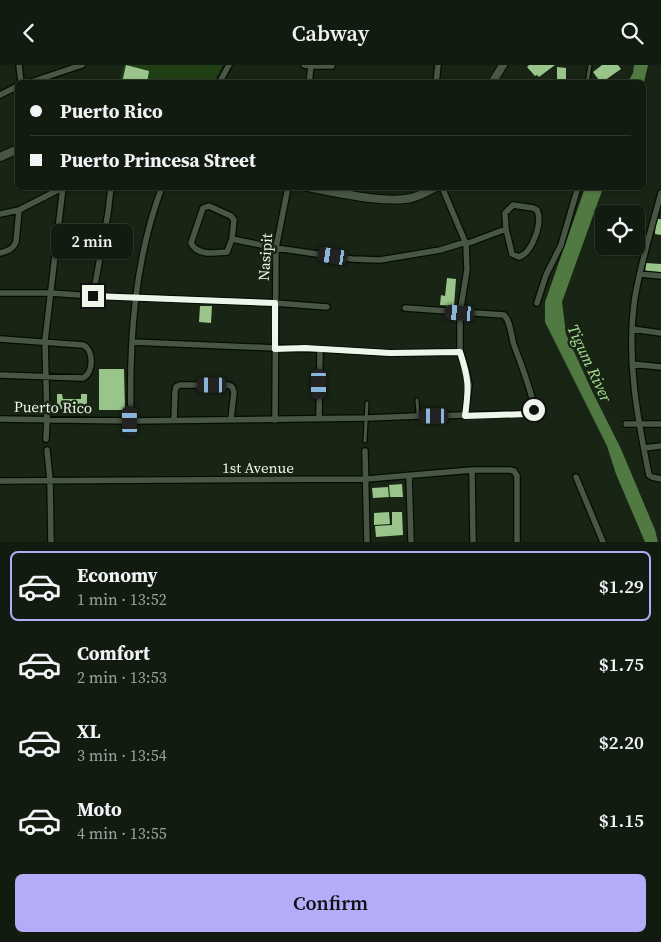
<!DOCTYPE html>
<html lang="en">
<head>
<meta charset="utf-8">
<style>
  body { margin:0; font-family:"Source Serif 4",serif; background:#1b2418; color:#f1f3f6; height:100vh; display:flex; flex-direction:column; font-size:19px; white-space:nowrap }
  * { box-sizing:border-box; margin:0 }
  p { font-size:16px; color:#9ca19e }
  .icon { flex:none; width:28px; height:28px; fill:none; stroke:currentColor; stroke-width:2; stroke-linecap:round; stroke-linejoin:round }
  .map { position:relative; height:477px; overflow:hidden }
  .sheet { display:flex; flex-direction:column; background:#121b0f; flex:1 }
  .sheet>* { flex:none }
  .guide { position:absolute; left:15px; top:15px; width:631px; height:110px; border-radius:8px; box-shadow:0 1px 4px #0004,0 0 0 1px #31392f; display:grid; align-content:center; height:110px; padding:0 15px; background:#121b0f }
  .tools { position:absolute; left:595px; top:140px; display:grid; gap:10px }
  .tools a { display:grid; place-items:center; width:50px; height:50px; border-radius:8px; background:#121b0f; box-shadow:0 1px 4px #0004,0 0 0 1px #31392f; font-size:25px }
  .end { position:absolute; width:22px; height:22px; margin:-11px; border:6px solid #eef6eb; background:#111; box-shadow:0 0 0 2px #111 }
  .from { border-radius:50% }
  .bubble { position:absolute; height:35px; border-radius:8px; background:#121b0f; box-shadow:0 1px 4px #0004,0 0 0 1px #31392f; font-size:16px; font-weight:600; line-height:35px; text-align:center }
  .car { position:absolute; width:15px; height:30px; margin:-15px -8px; border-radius:6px; box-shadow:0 0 4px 1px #0007; background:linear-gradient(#222 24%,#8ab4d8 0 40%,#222 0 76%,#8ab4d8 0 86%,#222 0) }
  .guide b { display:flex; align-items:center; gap:18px; height:48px; font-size:19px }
  .guide b+b { border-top:1px solid #31392f }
  .guide i { width:12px; height:12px; background:#f1f3f6 }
  ul { padding:9px 0 0; list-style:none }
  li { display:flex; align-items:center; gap:15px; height:70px; margin:0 10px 8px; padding:0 5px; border:2px solid transparent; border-radius:8px }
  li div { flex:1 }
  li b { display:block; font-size:19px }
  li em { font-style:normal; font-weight:600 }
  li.on { border-color:#b4acf9 }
  li>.icon { width:45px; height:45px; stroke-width:1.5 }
  .cta { display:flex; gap:10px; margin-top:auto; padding:10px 15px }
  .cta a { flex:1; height:58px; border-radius:8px; background:#b4acf9; color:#111; font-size:20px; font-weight:600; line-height:58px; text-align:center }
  header { display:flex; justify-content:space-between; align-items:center; height:65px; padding:0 15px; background:#121b0f; font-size:22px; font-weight:600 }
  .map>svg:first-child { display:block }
</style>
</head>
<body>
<header><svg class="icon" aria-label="back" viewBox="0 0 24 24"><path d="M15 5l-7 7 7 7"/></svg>Cabway<svg class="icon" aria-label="search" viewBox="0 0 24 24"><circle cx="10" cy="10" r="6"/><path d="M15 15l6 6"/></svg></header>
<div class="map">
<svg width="661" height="477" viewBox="0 0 661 477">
  <rect width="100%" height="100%" fill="#182414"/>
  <path fill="#213f15" d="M124,0h99l-9,17 -95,1z"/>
  <path fill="#517a42" d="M634,0h14l-4,17h-16l5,-9z
    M585,123h18l-41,114 4,32 26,57 29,58 34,81 3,12h-13l-29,-68 -9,-28 -62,-124v-20z"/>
  <path fill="#99c58a" d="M126,0l23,6 -2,12h-25z
    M529,0h26l-16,12 -2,-2 -2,1 -8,-9z
    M602,0h16l3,4 -20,14 -8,-11z
    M557,2l9,1v15h-9z
    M656,154h5v16l-6,-1z
    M646,198l15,1v8h-16z
    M447,213l9,1 -2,27 -14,-1 1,-10 4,1z
    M200,241h12l-1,17 -12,-1z
    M99,304h25l1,41h-26z
    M57,329h5l1,5h18v-5h6v15h-30z
    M402,419l1,13h-13l-1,-12z
    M388,422l1,10 -16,1 -1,-10z
    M389,447l1,12 -16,1v-12z
    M392,447h10l1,23 -27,2 -1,-11 17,-1z"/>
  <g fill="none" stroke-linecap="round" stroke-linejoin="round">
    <defs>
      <path id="lane" d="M587,18l3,-18
        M417,335l1,15
        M365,376l2,-38"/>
      <path id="street" d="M19,0l2,18
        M304,0l7,1 -2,17
        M311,1h21
        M28,18l54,-18
        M219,18l10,-18
        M436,18l2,-18
        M0,30l18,-9
        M442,122l24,57 1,26 -7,43v39l6,18 3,15 -4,31
        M661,128c-9,34 -20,69 -26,104 -9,60 2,119 14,178l3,2 9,2
        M209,141l22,10 3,4 -2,19 -5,13c-13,1 -30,4 -36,-9l12,-35z
        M0,149l19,-4 45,-23
        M232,174l44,9 76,11 28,1 60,-10 26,-8
        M466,179l40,-15 -1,-16 8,-8 20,3 4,2c6,13 -5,43 -18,47l-7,-3 -6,-25
        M0,188c8,-2 13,-4 16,-11l3,-32
        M640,209l21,2
        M0,228h51l42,3 182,7 52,4
        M93,231l15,-83 3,-26
        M537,238l9,-28 15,-30 17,-58
        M632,264l29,4
        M0,274l83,6c11,5 11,28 0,33l-83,-3
        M132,277l143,6 45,1
        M632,299l29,3
        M0,354l131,2 236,-3 51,-2 109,-2 7,-4v-4c-5,-22 -12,-39 -20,-61 -3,-9 -3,-23 -10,-30l-99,-7
        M319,354l1,-70 70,4 70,-1
        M174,355l1,-28 1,-5 4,-2h48l4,2 2,5 -3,27
        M275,355l1,-172 12,-61
        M131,356c-2,-79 3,-160 31,-234
        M626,359h35
        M46,374l1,-20 -2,-78 18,-154
        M644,383l17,-2
        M47,385l3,30 1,62
        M365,386l2,91
        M472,405l1,72
        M409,411l2,66
        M576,412l27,65
        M0,416l367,-2 105,-9h38l4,1 3,5v66"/>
      <path id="secondary" d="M492,18l11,-18
        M0,92l18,-8
        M307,122c29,5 77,17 104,11 9,-2 16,-6 25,-11"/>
    </defs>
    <use href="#lane" stroke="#040d02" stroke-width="5.5"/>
    <use href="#street" stroke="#040d02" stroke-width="8"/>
    <use href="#secondary" stroke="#040d02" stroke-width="10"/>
    <use href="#lane" stroke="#485644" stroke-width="3"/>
    <use href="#street" stroke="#485644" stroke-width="5.5"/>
    <use href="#secondary" stroke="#485644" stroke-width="8"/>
  </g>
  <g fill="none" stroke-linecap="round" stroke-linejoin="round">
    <path stroke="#eef6eb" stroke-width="6" d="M93,231l182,7v46l30,-1 85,5 70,-1c9,28 9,35 5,64l63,-2 6,-4"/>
  </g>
  <g text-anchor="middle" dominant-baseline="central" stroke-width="5" stroke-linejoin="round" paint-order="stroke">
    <g font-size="15" fill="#eef6eb" stroke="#182414">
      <text transform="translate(265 192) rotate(-86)">Nasipit</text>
      <text transform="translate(53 342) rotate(1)">Puerto Rico</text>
      <text x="258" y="402">1st Avenue</text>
    </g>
    <g font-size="16" font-style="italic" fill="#a4e08f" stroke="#182414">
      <text transform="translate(590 298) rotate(65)">Tigum River</text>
    </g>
  </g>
</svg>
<div class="tools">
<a><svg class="icon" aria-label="locate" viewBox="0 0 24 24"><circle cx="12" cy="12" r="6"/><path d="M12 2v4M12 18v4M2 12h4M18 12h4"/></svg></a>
</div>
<i class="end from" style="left:534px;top:345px"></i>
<i class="end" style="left:93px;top:231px"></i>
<div class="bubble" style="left:51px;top:159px;width:82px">2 min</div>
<i class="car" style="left:333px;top:191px;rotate:279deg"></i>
<i class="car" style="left:460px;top:248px;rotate:275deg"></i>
<i class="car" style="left:319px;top:319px;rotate:180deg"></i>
<i class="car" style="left:212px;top:320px;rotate:270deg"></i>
<i class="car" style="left:434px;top:351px;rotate:270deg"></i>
<i class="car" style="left:130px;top:356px;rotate:359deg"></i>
<div class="guide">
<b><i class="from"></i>Puerto Rico</b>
<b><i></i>Puerto Princesa Street</b>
</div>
</div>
<section class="sheet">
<ul>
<li class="on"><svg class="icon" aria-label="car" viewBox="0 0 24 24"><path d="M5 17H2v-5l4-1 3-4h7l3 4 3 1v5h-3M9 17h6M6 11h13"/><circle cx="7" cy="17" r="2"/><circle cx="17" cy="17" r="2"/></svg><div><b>Economy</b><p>1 min · 13:52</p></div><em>$1.29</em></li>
<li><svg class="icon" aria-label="car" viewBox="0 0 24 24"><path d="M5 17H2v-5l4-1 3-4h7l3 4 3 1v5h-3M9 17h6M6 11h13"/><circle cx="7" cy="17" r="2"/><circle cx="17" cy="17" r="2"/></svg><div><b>Comfort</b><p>2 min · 13:53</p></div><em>$1.75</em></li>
<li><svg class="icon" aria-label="car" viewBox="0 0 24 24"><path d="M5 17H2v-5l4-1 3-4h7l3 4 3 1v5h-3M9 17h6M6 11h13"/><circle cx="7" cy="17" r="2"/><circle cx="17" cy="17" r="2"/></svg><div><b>XL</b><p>3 min · 13:54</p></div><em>$2.20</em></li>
<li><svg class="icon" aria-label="car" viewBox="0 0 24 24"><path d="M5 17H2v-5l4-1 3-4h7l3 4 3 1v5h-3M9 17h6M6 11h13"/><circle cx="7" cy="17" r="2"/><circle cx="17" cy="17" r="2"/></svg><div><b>Moto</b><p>4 min · 13:55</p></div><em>$1.15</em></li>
</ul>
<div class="cta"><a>Confirm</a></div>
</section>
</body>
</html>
